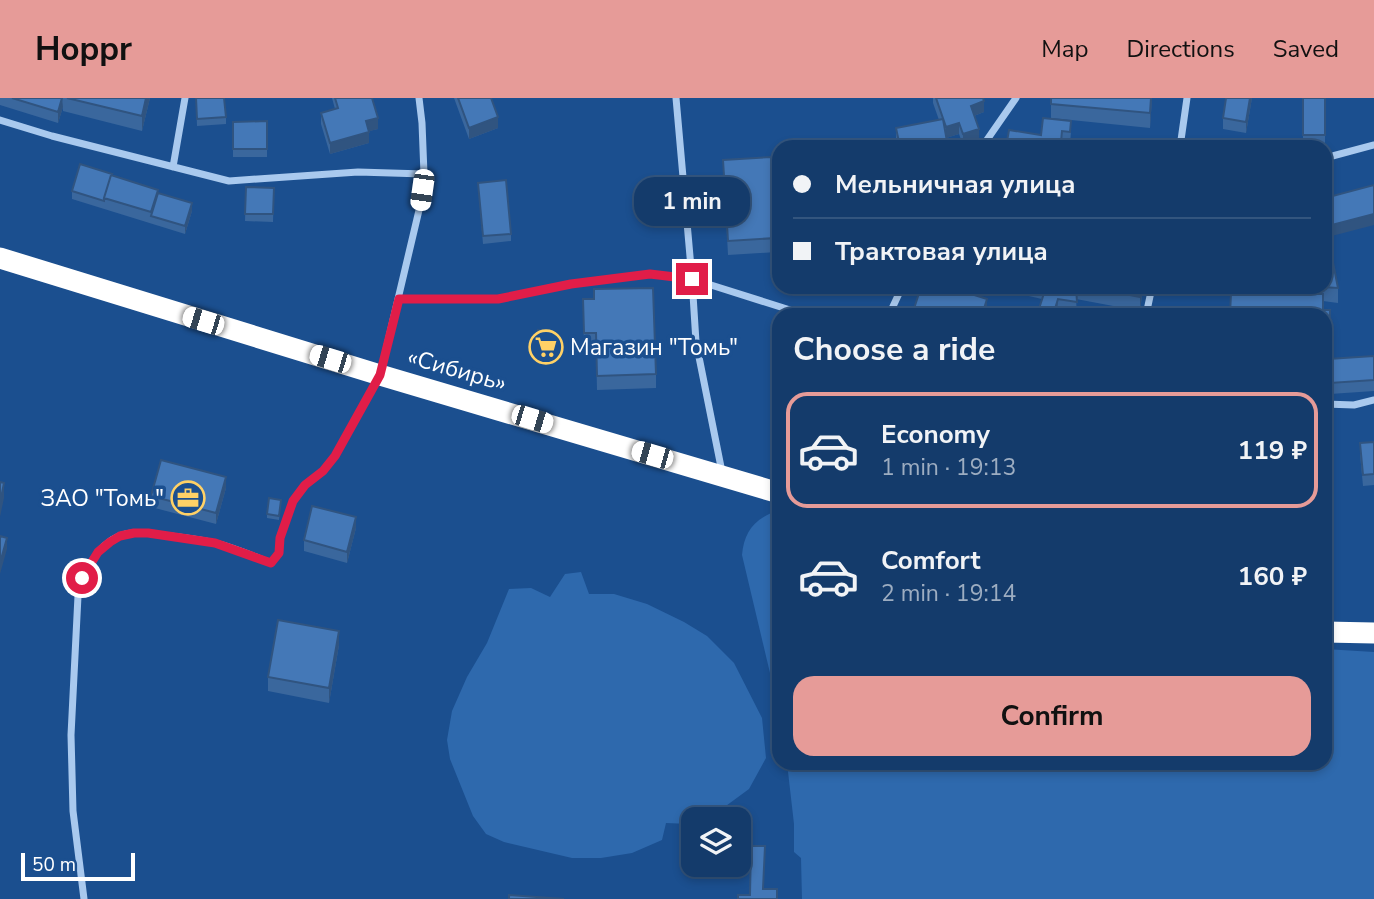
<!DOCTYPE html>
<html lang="en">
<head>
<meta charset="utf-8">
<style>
  body { margin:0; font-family:"Nunito Sans",sans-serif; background:#214673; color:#f1f3f6; height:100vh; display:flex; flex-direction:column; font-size:26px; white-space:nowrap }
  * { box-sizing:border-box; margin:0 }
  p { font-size:23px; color:#9dadc1 }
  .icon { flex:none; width:38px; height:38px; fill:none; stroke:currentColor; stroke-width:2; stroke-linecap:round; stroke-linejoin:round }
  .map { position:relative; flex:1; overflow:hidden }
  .side { position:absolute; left:772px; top:210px; width:560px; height:462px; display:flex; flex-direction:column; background:#143b6b; border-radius:21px; box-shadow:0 4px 10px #0003,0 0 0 2px #33557e }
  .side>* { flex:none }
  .hud { position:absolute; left:772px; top:42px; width:560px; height:154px; border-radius:21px; box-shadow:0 4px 10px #0003,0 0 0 2px #33557e; display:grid; align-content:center; height:154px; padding:0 21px; background:#143b6b }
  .buttons { position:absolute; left:681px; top:709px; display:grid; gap:14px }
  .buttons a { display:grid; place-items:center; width:70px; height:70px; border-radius:14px; background:#143b6b; box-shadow:0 4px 10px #0003,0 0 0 2px #33557e; font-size:35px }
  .scale { position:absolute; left:21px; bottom:18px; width:114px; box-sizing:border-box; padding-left:7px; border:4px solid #fff; border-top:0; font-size:19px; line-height:24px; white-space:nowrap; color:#fff; -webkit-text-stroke:5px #1b4f8f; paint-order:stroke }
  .end { position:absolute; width:32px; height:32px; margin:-16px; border:9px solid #e11d48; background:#fff; box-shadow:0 0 0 4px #fff }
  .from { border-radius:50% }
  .bubble { position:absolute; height:49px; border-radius:21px; background:#143b6b; box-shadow:0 4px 10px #0003,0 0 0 2px #33557e; font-size:23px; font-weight:700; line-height:49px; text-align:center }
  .car { position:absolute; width:21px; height:42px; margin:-21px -10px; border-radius:9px; box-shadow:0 0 5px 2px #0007; background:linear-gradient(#fff 24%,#345 0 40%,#fff 0 76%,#345 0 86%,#fff 0) }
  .hud b { display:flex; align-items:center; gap:24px; height:66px; font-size:26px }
  .hud b+b { border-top:2px solid #33557e }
  .hud i { width:18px; height:18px; background:#f1f3f6 }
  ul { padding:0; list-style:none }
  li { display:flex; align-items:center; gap:21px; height:116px; margin:0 14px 10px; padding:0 7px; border:4px solid transparent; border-radius:21px }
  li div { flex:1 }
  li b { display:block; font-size:26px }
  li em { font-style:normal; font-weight:700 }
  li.selected { border-color:#e69b98 }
  li>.icon { width:63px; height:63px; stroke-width:1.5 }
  h2 { padding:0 21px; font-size:32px; line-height:84px }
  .primary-button { display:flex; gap:14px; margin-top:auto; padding:14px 21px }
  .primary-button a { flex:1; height:80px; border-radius:21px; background:#e69b98; color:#111; font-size:28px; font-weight:700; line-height:80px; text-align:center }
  header { display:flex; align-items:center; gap:42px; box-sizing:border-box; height:98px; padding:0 35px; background:#e69b98; color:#111 }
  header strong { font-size:33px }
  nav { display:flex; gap:38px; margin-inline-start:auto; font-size:24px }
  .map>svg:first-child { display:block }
</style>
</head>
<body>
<header>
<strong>Hoppr</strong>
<nav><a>Map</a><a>Directions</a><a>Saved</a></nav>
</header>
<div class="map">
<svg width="1374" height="801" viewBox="0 0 1374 801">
  <rect width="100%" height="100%" fill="#1b4f8f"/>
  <path fill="#2e69ad" d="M771,415h8v198l-37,-156c2,-21 10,-33 29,-42z
    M581,474l8,22h25l33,10 37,18 23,14 27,27 28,55 4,40 -17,31 -30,22 -18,8h-8v4l-3,1 -24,-1 -4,17 -30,13 -31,5h-29l-68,-16 -18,-8 -13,-18 -23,-57 -3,-19 5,-29 15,-34 20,-34 22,-54 22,-1 19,9 15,-23z
    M1325,551l49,3v247h-572l-1,-41 -7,-6v-28l-7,-61h538z"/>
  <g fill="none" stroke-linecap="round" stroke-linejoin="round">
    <path stroke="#a9c9ee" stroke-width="7" d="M676,0l16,181 4,63 26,130
      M0,22l52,16 177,45 129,-9 66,2
      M982,49l34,-49
      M1180,49l7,-49
      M1325,60l49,-13
      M173,69l12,-69
      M399,201h99l73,-15 79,-10 42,5 114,36
      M889,217l13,-28
      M1146,217l6,-28
      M1325,306l29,1 20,-5
      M84,801l-11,-88 -2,-76 7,-139c5,-23 18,-50 41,-60 13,-5 29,-3 43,-1 18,2 36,4 53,8 20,5 38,13 56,20l8,-10 1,-15 13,-37 12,-16 18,-14 12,-15 45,-81 40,-169 4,-32 -2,-51 -3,-25"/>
    <path stroke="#fff" stroke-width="21" d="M0,160l380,117 399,118
      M1325,534l49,1"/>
  </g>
  <path fill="#3a679d" d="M0,0h150l-8,33 -79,-20v-4l-5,16 -58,-18z
    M196,0l30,19v7l-29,2z
    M332,0h40l6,31 -9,2v12l-39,11 -9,-30v-11l14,-4z
    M454,0h37l7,30 -29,11z
    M933,0h50l1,14 -10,4 5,24 -16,5 -4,-11 -13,4 2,9h-50l-2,-8v-11l43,-8 -6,-17z
    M1051,0h101l-2,30 -99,-10z
    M1252,0l-6,35 -23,-4v-11z
    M1303,0h22v48h-22z
    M1043,20l28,14 -1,11 -8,-1 -1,5h-55l35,-12z
    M267,23v36h-34v-35z
    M723,62l53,78v14l-48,3z
    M112,77l46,18 34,18 -7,23 -113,-35v-8z
    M478,85l33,51v7l-28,3z
    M1374,87l-46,52 10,51v15l-15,-2v9h7l-1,49 45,-3v35l-44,3 -2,-34h-3v-45l-74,-22v-6h74l2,-55 -2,-9v-25z
    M246,89l28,1 -1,34 -28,-1z
    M1020,189h123l-3,24 -64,-12 1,16 -19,-2 -1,2h-20l5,-16 -22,-5z
    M1189,189h36l-1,5z
    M583,201l73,75v14l-59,2 -1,-43 -12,1z
    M557,243l-3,16 -19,-4v-7z
    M1374,344v43l-11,1 -3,-32v-11z
    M226,390l-10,36 -65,-17v-11z
    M281,402l-2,20 -12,-2v-4z
    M356,430l-9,35 -43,-12v-11z
    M339,547l-10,58 -61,-12v-14z"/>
  <path fill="#305480" d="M62,0l1,9 -5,16v-11z
    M146,0h4l-8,33v-15z
    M1151,0h1l-2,30v-15z
    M1250,0h2l-6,35v-11z
    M984,3v11l-13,5v-11z
    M498,19v11l-29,11v-11z
    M378,20v11l-12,3v-11z
    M959,25v11l-13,4v-11z
    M979,31v11l-16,5v-11z
    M369,34v11l-39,11v-11z
    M192,105v8l-7,23v-8z
    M1374,116v11l-46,12v-11z
    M1141,189h2l-3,24v-14z
    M987,201v11l-1,5h-4z
    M1058,201l-1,16h-4z
    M226,379v11l-10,36v-11z
    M4,385v15l-4,19v-14z
    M356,419v11l-9,35v-11z
    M7,440v11l-7,25v-11z
    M339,533v14l-10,58v-15z"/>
  <path fill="#4478b7" stroke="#305480" stroke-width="2" d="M12,0h50l-4,14z
    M67,0h79l-4,18z
    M196,0h28l2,19 -29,2z
    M335,0h37l6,20 -12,3 3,11 -39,11 -9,-30 17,-5z
    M458,0h33l7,19 -29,11z
    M936,0h47l1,3 -13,5 8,23 -16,5 -4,-11 -13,4z
    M1051,0h100l-1,15 -99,-9z
    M1226,0h24l-4,24 -23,-4z
    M1303,0h22v37h-22z
    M1043,20l28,3 -1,11 -8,-1 -1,11 -11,-2 -1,7h-43l3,-17 32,5z
    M943,21l5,28h-48l-4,-19z
    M267,23v28h-34v-27z
    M1118,43l28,4v2h-28z
    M771,59l5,81 -48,3 -5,-81z
    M80,66l32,10 -1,1 -7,23v3l-32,-10z
    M111,77l47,15 -7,22 -47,-14z
    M506,82l5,54 -28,2 -5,-53z
    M1374,87v29l-46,12 -3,-14v-14z
    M246,89l28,1 -1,26h-28z
    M158,95l34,10 -7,23 -34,-10z
    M1327,134l11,56 -16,-1h3v-54z
    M921,189h28l38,12 -5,16h-70z
    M1046,189h30l1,15 -19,-3 -5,16h-16z
    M1090,189h51l-1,10z
    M653,190l3,86 -59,2 -1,-43h-12l-1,-34h11v-10z
    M1231,195l92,1v16h7l-1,35h-4v-30h-95z
    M538,232l19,4 -3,15 -19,-3z
    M1374,258v24l-44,3 -2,-24z
    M1374,344v32l-11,1 -3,-32z
    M161,362l65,17 -10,36 -65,-17z
    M0,384l4,1 -4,20z
    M269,400l12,2 -2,16 -12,-2z
    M312,408l44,11 -9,35 -43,-12z
    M0,438l7,2 -7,25z
    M278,522l61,11 -10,57 -61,-11z
    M751,748h14l-2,43h14v10h-39v-4h12z
    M509,797l55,4h-55z"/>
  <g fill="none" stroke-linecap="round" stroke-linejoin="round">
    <path stroke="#e11d48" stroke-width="9" d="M82,480l16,-26 12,-10 10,-6 14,-3h14l67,10 56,20 8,-10 1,-15 13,-37 12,-16 18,-14 12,-15 45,-81 19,-76h99l73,-15 79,-10 42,5"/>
  </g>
  <defs>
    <symbol id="supermarket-ring" viewBox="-11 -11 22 22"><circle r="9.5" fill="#1b4f8f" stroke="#ffd166" stroke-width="1.5"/><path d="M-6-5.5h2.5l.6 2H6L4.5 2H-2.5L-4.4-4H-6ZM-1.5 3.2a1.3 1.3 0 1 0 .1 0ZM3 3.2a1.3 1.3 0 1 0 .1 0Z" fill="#ffd166"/></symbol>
    <symbol id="office-ring" viewBox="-11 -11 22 22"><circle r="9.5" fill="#1b4f8f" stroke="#ffd166" stroke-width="1.5"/><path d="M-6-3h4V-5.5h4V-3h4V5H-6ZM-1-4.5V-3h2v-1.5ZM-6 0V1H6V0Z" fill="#ffd166"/></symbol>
  </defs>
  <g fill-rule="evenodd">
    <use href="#supermarket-ring" x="527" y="230" width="38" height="38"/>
    <use href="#office-ring" x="169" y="381" width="38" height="38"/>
  </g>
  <g text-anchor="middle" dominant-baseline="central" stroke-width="7" stroke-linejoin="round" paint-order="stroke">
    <g font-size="23" fill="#fff" stroke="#1b4f8f" text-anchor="start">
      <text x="570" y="249">Магазин "Томь"</text>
      <text x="164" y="400" text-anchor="end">ЗАО "Томь"</text>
    </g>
    <g font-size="23" fill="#fff" stroke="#1b4f8f">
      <text transform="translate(457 272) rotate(16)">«Сибирь»</text>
    </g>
  </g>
</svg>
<div class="buttons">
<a><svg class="icon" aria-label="layers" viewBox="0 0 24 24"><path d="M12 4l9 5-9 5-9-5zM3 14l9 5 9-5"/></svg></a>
</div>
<div class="scale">50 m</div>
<i class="end from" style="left:82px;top:480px"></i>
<i class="end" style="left:692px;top:181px"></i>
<div class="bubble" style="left:634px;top:79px;width:116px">1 min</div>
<i class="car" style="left:422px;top:92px;rotate:188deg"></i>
<i class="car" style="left:203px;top:223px;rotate:287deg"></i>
<i class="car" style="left:330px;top:261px;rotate:287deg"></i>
<i class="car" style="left:532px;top:321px;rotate:107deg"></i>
<i class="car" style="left:652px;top:357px;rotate:286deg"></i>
<div class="hud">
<b><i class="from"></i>Мельничная улица</b>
<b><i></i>Трактовая улица</b>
</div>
<section class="side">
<h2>Choose a ride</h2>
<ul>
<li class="selected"><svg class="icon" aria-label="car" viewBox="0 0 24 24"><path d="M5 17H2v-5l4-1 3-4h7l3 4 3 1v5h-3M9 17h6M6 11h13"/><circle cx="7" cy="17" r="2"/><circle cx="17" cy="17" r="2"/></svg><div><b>Economy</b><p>1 min · 19:13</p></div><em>119 ₽</em></li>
<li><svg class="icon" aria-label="car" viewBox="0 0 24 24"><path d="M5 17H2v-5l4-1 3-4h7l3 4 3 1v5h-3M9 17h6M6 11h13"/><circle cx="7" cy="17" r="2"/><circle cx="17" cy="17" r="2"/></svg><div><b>Comfort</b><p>2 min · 19:14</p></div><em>160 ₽</em></li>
</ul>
<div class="primary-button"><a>Confirm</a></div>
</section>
</div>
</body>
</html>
